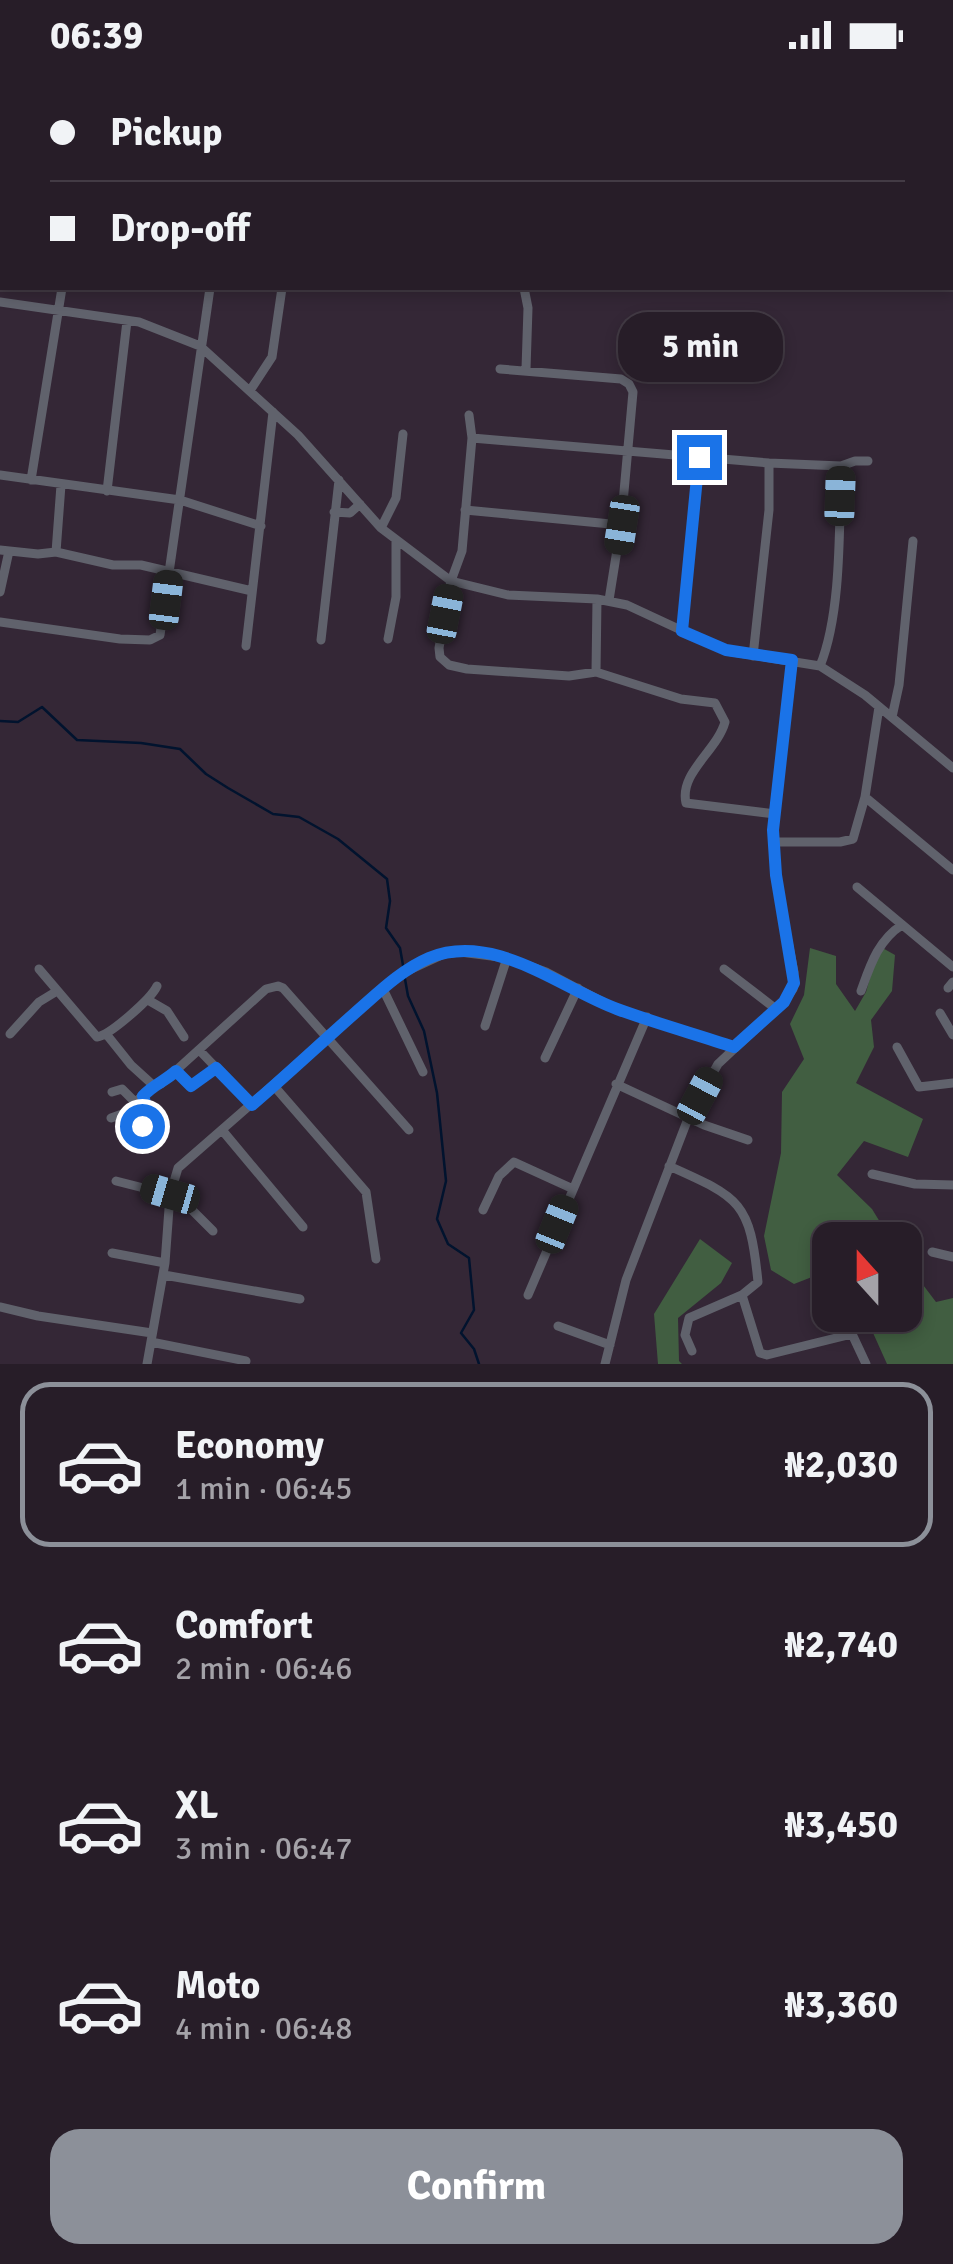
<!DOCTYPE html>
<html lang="en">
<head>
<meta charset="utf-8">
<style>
  body { margin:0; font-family:Signika,sans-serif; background:#2f2630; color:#f1f3f6; height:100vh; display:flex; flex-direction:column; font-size:38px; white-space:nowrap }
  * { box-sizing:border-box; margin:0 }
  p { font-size:32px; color:#a4a2a8 }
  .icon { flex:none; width:55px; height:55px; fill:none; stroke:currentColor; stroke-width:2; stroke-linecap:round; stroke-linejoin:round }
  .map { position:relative; height:1294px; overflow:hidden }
  .sheet { display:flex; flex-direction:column; background:#271d28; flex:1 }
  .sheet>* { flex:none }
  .top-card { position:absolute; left:0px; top:0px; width:955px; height:220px; box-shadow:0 5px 15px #0003,0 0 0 2px #433b45; display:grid; align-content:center; height:220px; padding:0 50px; background:#271d28 }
  .needle { width:65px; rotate:339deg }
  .tools { position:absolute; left:812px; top:1152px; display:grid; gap:20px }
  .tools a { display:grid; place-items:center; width:110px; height:110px; border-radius:20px; background:#271d28; box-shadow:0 5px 15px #0003,0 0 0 2px #433b45; font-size:50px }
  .end { position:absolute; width:45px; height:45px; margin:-22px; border:12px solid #1a73e8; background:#fff; box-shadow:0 0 0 5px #fff }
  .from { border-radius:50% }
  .bubble { position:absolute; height:70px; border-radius:30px; background:#271d28; box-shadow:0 5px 15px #0003,0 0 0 2px #433b45; font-size:32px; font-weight:700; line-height:70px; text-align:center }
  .car { position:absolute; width:30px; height:60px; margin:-30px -15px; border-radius:12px; box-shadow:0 0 8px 2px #0007; background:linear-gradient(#222 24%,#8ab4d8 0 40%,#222 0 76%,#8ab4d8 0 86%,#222 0) }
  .top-card b { display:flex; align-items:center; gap:35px; height:95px; font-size:38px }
  .top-card b+b { border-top:2px solid #433b45 }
  .top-card i { width:25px; height:25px; background:#f1f3f6 }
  ul { padding:18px 0 0; list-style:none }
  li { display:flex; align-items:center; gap:30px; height:165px; margin:0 20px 15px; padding:0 30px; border:5px solid transparent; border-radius:30px }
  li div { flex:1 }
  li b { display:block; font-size:38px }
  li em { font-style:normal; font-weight:700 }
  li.on { border-color:#8c9099 }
  li>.icon { width:90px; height:90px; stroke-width:1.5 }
  .button { display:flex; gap:20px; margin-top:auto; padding:20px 50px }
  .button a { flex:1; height:115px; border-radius:30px; background:#8c9099; color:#fff; font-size:40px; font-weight:700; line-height:115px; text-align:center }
  .status { display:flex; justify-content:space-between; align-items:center; height:70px; padding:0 50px; background:#271d28; direction:ltr }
  .status svg { height:28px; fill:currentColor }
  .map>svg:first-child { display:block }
</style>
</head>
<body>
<div class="status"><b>06:39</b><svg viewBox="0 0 49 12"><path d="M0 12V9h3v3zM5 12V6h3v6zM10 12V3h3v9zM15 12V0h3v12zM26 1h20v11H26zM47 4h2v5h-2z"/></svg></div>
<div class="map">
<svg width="953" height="1294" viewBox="0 0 953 1294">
  <rect width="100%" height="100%" fill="#342736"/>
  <path fill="#415e41" d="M879,876l16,9 -3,36 -21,29 3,27 -18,36 67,36 -15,38 -44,-16 -27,34 35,34 19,31h-61v30l-36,14 -23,-14 -7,-34 17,-83 1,-61 22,-33 -14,-35 14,-29 6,-47 26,8v28l19,27 11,-19z
    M700,1169l32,24 -11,20 -43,35 1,43 3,3h-24l-4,-50z
    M905,1191l31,41 17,-4v66h-66l-22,-49h40z"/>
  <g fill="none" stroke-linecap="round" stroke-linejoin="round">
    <path stroke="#01132e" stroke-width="2.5" d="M0,651l18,1 24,-15 35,33 64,3 39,6 26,25 22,14 45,26 26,3 39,22 49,40 3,22 -4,27 14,20 4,23
      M405,909l3,17 16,35 13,62 9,88 -9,38 11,25 21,14 5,52 -13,23 13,16 5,15"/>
    <path stroke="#60626c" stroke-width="9" d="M0,72h2
      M0,144h2
      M524,218l4,20 -2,61
      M0,232l139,20 61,24 98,89 83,93 70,53 57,14 89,4 30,6 99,46 94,15 45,29 88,73
      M500,299l121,10 8,5 4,8 -12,133
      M251,319l21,-32 10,-69
      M469,345l3,23 -10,113 -11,30 -12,67 1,9 9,8 18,4 102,7 27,-4 85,27 34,4 10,19c-8,29 -46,51 -39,81l89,11
      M472,368l297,25 72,3 14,-5h13
      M0,405l180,25 81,26
      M31,410l31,-192
      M107,421l20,-170
      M465,440l156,15 -12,75
      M334,442l16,1 10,-9
      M381,458l15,-30 7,-64
      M0,480l38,4 18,-2 57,13h28l111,26
      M56,482l5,-67
      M0,522l9,-41
      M0,552l120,17 30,1 10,-5 50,-347
      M682,561l17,-174
      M388,569l8,-42v-57
      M321,570l18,-160
      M246,576l27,-234
      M753,586l16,-146v-47
      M820,596c22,-54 19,-141 21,-200
      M596,602l1,-73
      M892,647l7,-32 14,-144
      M865,727l88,73
      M773,772h67l13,-3 12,-42 14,-90
      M857,817l96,80
      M39,899l58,68c13,-2 54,-38 60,-51
      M724,899l52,40
      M948,918l5,-6
      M383,919l40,83
      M861,921c9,-25 17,-51 41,-66
      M148,930l19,11 17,26
      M940,943l13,22
      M485,956l22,-68
      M10,964l29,-32 18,-11
      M107,965l24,30 22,20
      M897,977l22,40 34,-4
      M200,981l52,54
      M545,988l33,-70
      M176,1001l15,15 25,-18
      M616,1014l88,41 44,15
      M274,1016l92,106 10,67
      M112,1022l10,-3 13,13
      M125,1043l8,12 9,1 7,-8 -7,-20
      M111,1048l14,-5 28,-28 8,-1 105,-95 12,-3 5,2 126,142
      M222,1060l81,97
      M669,1096c72,32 81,36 89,116l-16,13 18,58 7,2 85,-21 14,30
      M872,1104l43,10 38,1
      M116,1111l63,16 34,34
      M483,1140l16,-34 15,-14 57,26
      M932,1182l21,5
      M112,1183l53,10
      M164,1205l136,24
      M528,1225l119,-278
      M0,1237l38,9 114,17
      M558,1256l52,19
      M151,1272l95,19
      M692,1281l-7,-16 4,-17 53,-23
      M147,1294l18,-101 5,-68 8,-27 205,-179 20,-16 41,-19 16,-2 47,6 39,14 70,37 118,38
      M605,1294l21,-84 63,-164 29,-52 66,-62 9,-13 1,-17 -19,-97 -2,-45 20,-170"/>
  </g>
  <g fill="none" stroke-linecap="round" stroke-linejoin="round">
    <path stroke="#1a73e8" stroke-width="12" d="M142,1056l8,-8 -7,-22c10,-11 22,-15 33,-25l15,15 25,-18 36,37c35,-30 69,-62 103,-92 23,-20 46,-43 74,-55 65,-27 133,31 188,51 38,14 78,25 117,38l50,-45 10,-19 -18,-108 -3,-45 19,-170 -66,-10 -44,-19 17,-174"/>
  </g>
</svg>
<div class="tools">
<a><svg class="needle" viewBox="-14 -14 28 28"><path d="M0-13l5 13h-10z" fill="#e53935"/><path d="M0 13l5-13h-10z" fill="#a4a2a8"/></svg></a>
</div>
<i class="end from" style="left:142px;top:1056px"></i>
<i class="end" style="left:699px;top:387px"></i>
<div class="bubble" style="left:618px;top:242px;width:165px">5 min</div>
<i class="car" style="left:840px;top:426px;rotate:2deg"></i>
<i class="car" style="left:622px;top:455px;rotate:189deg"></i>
<i class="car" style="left:166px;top:530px;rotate:7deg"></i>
<i class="car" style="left:445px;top:544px;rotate:11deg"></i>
<i class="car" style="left:700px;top:1026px;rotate:28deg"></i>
<i class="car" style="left:170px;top:1124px;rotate:286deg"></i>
<i class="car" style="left:557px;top:1154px;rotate:22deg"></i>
<div class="top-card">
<b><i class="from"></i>Pickup</b>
<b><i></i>Drop-off</b>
</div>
</div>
<section class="sheet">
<ul>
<li class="on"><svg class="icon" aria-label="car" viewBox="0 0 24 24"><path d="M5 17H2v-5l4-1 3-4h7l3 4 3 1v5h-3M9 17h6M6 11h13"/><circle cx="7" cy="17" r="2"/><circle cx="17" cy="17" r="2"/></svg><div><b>Economy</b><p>1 min · 06:45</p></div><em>₦2,030</em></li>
<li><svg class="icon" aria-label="car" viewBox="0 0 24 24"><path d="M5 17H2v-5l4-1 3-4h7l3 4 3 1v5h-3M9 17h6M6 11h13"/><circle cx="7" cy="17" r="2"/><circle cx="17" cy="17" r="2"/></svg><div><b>Comfort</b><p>2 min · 06:46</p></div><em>₦2,740</em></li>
<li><svg class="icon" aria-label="car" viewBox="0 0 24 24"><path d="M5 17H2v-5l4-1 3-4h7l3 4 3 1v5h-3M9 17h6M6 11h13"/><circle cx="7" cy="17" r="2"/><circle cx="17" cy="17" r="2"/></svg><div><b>XL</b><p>3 min · 06:47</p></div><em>₦3,450</em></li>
<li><svg class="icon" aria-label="car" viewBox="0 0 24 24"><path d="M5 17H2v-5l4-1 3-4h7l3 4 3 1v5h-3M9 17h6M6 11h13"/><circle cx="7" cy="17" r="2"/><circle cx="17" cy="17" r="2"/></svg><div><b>Moto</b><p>4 min · 06:48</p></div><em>₦3,360</em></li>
</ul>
<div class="button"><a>Confirm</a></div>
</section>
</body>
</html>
